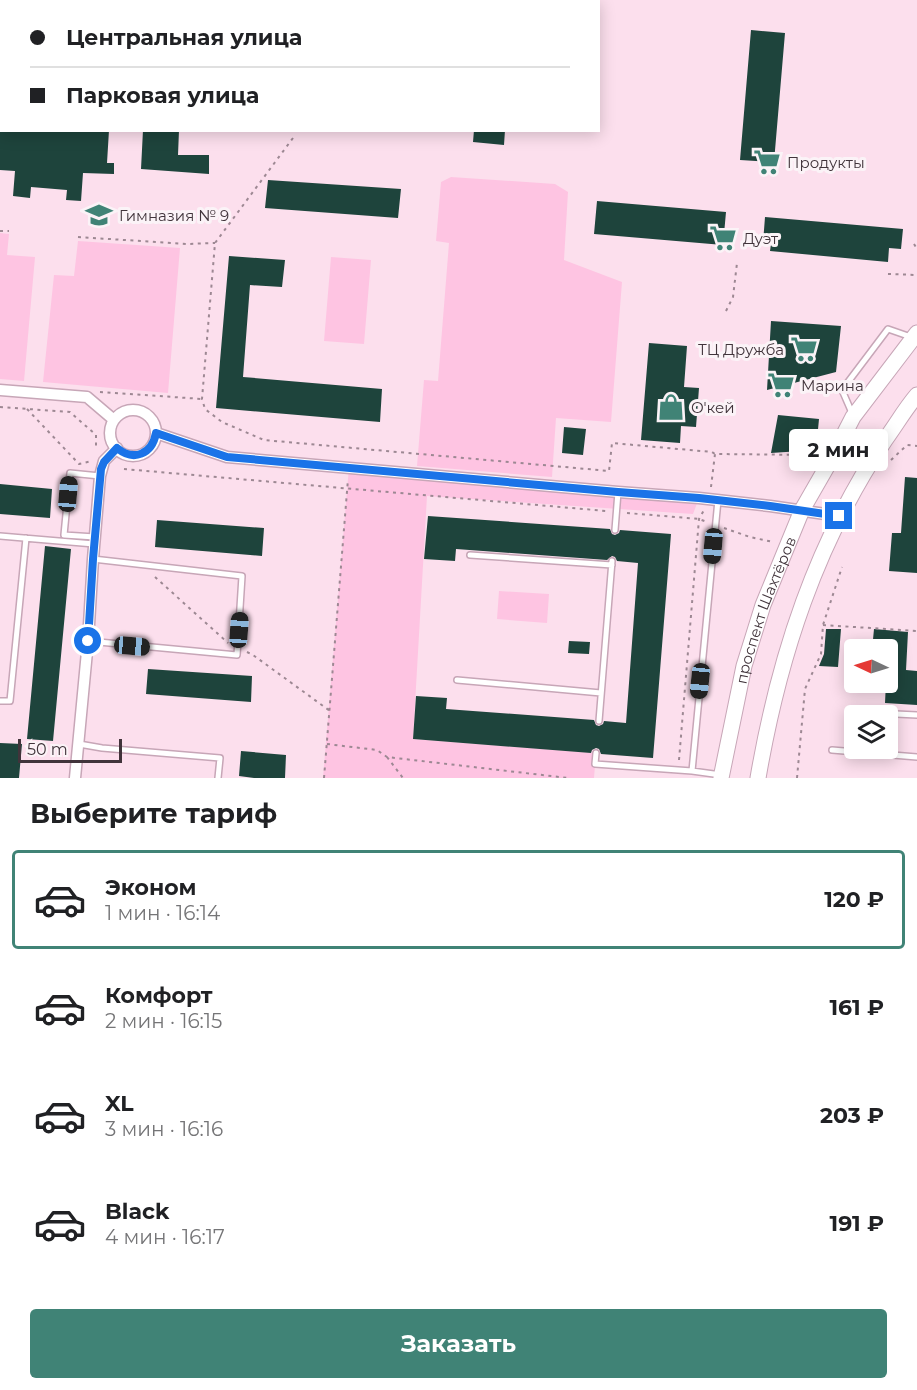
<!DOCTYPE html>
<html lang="ru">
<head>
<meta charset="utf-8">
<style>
  body { margin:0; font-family:Montserrat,sans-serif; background:#f6f6f6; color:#202124; height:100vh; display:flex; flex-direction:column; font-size:22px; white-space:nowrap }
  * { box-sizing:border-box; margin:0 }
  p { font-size:20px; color:#757577 }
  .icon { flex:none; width:33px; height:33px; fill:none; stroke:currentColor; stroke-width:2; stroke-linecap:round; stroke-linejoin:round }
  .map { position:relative; height:778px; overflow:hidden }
  .sheet { display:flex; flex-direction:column; background:#fff; flex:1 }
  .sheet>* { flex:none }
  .top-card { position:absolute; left:0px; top:0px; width:600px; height:132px; box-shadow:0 3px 15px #0003; display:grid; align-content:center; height:132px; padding:0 30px; background:#fff }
  .needle { width:39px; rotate:274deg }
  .fabs { position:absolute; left:844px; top:639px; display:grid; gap:12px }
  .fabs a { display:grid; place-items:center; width:54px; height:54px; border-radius:6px; background:#fff; box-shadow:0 3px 15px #0003; font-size:30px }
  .scale { position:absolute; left:18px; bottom:15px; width:104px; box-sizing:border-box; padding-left:6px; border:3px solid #41343b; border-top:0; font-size:16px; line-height:21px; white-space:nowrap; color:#41343b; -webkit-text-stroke:4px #fbf3f7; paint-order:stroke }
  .end { position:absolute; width:27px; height:27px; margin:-14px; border:8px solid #1a73e8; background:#fff; box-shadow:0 0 0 3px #fff }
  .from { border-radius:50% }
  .bubble { position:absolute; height:42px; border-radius:6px; background:#fff; box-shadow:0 3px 15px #0003; font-size:20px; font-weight:700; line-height:42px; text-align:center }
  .car { position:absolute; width:18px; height:36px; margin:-18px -9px; border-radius:8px; box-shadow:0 0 4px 2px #0007; background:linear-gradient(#222 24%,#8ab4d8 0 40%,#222 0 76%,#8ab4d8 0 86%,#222 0) }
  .top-card b { display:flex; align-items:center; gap:21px; height:57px; font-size:22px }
  .top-card b+b { border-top:2px solid #e0e0e0 }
  .top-card i { width:15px; height:15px; background:#202124 }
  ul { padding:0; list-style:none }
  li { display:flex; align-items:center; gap:18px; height:99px; margin:0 12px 9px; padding:0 18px; border:3px solid transparent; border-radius:6px }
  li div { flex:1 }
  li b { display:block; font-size:22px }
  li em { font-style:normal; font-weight:700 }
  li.active { border-color:#408376 }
  li>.icon { width:54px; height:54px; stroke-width:1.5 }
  h2 { padding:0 30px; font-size:27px; line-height:72px }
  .action { display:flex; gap:12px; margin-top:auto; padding:12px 30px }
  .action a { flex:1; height:69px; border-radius:6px; background:#408376; color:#fff; font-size:24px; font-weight:700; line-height:69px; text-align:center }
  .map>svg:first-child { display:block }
</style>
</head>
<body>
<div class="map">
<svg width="917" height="778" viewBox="0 0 917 778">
  <rect width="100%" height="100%" fill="#fcdfed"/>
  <path fill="#fec4e2" d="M451,177l104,7 13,8 -4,68 58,22 -11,140 -55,-4 -4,59 -135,-11 7,-86 14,1 11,-138 -13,-2 5,-59z
    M0,233l9,1 -2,21 28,2 -11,124 -24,-2z
    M78,241l102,7 -12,145 -125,-11 11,-107 20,1z
    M331,257l40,3 -7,84 -40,-3z
    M349,467l350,31 -6,16 -266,-18 -14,243 183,14 -2,25h-271z
    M499,591l50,3 -2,29 -50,-4z"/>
  <path fill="#1e443c" d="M751,30l34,3 -11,129 -34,-2z
    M0,130h109l-2,33h7v11l-31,-1 -2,28 -15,-1 1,-10 -36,-3 -1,11 -17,-2 2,-25 -15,-1z
    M143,130h36l-1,25h31v19l-68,-5z
    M474,130h31l-1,15 -31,-3z
    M268,180l133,9 -3,29 -133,-10z
    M597,201l129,11 -3,33 -129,-11z
    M765,217l138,12 -2,20 -12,-1 -1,14 -118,-11 1,-7 -8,-1z
    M229,256l56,4 -3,27 -32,-2 -7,92 139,12 -2,33 -164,-14z
    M771,321l70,5 -5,46 -69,18z
    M649,343l38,3 -3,41 15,1 -3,39 -15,-1 -1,17 -39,-3z
    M778,415l41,4 -3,31 -45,3z
    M564,427l22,2 -3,26 -21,-2z
    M905,477l12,1v95l-28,-2 3,-38h9z
    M0,484l52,5 -2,29 -50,-4z
    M428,516l182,13 2,5 3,1 4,-2 1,-3 51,4 -18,224 -52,-4 -2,-5 -3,-1 -4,2 -1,3 -178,-14 3,-43 31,2 -1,11 148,11 2,5 3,1 4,-2 1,-3 22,2 12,-160 -21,-2 -2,-4 -3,-1 -5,4 -151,-11 -1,12 -31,-2z
    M157,520l107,8 -2,28 -107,-9z
    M45,546l26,3 -18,192 -26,-2z
    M826,629h15l-3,38 -19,-1 5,-12z
    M874,629l34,3 -2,38 11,1v34l-32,-2 1,-21h2v-32h-16z
    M569,641l21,1 -1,12 -21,-1z
    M148,669l104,7 -1,26 -105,-8z
    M0,743l22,1 -3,34h-19z
    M241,751l45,4 -1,23h-31l-15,-2z"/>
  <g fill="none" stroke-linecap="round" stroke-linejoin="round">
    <defs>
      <path id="lane" d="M852,413l-10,-23 46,-61 23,8
        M615,530l3,-38
        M0,536l94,8
        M95,537l-31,-2 6,-62 30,3
        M470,555l142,10
        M88,641l149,14 5,-79 -149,-17
        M457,680l144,13
        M0,701h10l16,-163
        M896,714l21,1
        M599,721l13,-160
        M79,744l23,4 118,10 -2,20
        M832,750l85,7
        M596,753l-1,11 97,7 29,4
        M692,771l26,-271"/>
      <path id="street" d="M0,390l87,7 27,23
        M110 433a23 23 0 1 1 46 0a23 23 0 1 1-46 0Z
        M156,433l71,24 391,35 81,6 71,8 69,10
        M75,778l13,-137 5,-82 7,-83 4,-15 13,-13"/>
      <g id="secondary">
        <path id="s1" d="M721,778l23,-112 19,-61 39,-95 31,-54 20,-39 64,-84"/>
        <path d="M758,778c21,-122 58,-235 127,-338 11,-15 20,-31 32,-45"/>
      </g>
    </defs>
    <use href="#lane" stroke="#c7a6b7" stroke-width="8"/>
    <use href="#street" stroke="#c7a6b7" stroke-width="13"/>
    <use href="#secondary" stroke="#c7a6b7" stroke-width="17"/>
    <path stroke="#9d8893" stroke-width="2" stroke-dasharray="3 4.5" stroke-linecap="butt" d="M293,138l-78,105 -13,156 3,10 17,13 42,18 345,31 3,-28 100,9 3,2
      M0,231h9
      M78,237l109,7 28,-1
      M914,244l3,5
      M888,274l29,1
      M726,311l7,-14 4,-34
      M100,392l102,7
      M0,407l70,5 26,23v15
      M27,409l52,55 13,-3
      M891,460l16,-15 10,1
      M124,469l482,42
      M711,487l4,-33 101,1
      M627,513l72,6 8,3
      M724,528l26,9 23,5
      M155,577l73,66
      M823,625l94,6
      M247,652l6,3 77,56
      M327,744l50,6 10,7 181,21
      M387,757l16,21
      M679,760l20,-241 5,-9
      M324,778l24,-299
      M797,778l8,-89 16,-35 2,-29 19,-58"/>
    <use href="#lane" stroke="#fff" stroke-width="5"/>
    <use href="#street" stroke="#fff" stroke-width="10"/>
    <use href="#secondary" stroke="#fff" stroke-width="15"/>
  </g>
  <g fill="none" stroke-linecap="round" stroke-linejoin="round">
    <path stroke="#1a73e8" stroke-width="8" d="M88,641l5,-82 8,-90 3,-7 13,-14c17,14 35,6 39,-15l71,24 391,35 81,6 71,8 69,10"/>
  </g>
  <defs>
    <symbol id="supermarket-bare" viewBox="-9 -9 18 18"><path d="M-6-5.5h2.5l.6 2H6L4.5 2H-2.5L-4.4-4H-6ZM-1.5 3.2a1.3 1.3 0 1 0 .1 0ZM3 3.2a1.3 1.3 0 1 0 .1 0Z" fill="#408376" stroke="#fbf3f7" stroke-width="2.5" paint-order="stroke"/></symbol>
    <symbol id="school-bare" viewBox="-9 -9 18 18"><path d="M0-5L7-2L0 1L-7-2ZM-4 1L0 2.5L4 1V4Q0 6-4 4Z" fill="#408376" stroke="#fbf3f7" stroke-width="2.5" paint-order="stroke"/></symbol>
    <symbol id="shop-bare" viewBox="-9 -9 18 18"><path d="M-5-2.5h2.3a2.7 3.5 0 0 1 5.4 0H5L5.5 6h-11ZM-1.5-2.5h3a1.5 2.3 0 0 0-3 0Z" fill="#408376" stroke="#fbf3f7" stroke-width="2.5" paint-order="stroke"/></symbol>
  </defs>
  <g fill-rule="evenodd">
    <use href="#supermarket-bare" x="748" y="143" width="38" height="38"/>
    <use href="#school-bare" x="80" y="196" width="38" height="38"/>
    <use href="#supermarket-bare" x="704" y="219" width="38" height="38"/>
    <use href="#supermarket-bare" x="785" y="330" width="38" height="38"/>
    <use href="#supermarket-bare" x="762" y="366" width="38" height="38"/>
    <use href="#shop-bare" x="652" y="388" width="38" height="38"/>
  </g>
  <g text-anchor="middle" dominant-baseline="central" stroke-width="6" stroke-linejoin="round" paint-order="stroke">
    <g font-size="15" fill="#41343b" stroke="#fbf3f7" text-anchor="start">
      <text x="787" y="162">Продукты</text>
      <text x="119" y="215">Гимназия № 9</text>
      <text x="743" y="238">Дуэт</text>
      <text x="784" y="349" text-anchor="end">ТЦ Дружба</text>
      <text x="801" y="385">Марина</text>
      <text x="691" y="407">О'кей</text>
    </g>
    <g font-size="15" fill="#41343b" stroke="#fbf3f7">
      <text stroke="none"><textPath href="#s1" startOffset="174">проспект Шахтёров</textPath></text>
    </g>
  </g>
</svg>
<div class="fabs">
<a><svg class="needle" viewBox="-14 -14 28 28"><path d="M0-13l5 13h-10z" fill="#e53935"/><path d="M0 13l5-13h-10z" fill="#757577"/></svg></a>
<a><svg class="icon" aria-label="layers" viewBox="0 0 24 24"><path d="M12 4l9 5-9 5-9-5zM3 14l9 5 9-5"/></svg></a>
</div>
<div class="scale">50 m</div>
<i class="end from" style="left:88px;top:641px"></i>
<i class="end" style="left:839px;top:516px"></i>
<div class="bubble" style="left:789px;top:429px;width:99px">2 мин</div>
<i class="car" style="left:68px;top:494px;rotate:5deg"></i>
<i class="car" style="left:713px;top:546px;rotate:185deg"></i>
<i class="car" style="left:239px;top:630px;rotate:4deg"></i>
<i class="car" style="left:132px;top:646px;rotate:95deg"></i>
<i class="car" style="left:700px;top:681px;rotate:186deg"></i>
<div class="top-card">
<b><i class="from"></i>Центральная улица</b>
<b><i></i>Парковая улица</b>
</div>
</div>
<section class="sheet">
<h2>Выберите тариф</h2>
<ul>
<li class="active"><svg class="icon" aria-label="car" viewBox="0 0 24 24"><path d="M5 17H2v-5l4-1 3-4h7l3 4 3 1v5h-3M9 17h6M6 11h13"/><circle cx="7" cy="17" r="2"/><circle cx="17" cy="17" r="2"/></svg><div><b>Эконом</b><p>1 мин · 16:14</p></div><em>120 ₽</em></li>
<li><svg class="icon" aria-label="car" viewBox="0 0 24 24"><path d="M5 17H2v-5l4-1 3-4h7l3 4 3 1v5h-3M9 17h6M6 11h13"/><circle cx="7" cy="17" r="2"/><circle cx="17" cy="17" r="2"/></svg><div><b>Комфорт</b><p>2 мин · 16:15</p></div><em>161 ₽</em></li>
<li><svg class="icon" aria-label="car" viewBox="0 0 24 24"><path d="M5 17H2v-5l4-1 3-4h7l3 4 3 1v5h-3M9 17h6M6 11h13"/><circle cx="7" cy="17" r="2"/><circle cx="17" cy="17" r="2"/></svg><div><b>XL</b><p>3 мин · 16:16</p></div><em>203 ₽</em></li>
<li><svg class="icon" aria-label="car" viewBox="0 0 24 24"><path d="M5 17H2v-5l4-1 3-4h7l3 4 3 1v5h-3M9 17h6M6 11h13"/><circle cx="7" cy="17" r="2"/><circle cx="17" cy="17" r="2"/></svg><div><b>Black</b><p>4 мин · 16:17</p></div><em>191 ₽</em></li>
</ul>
<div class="action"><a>Заказать</a></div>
</section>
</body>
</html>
